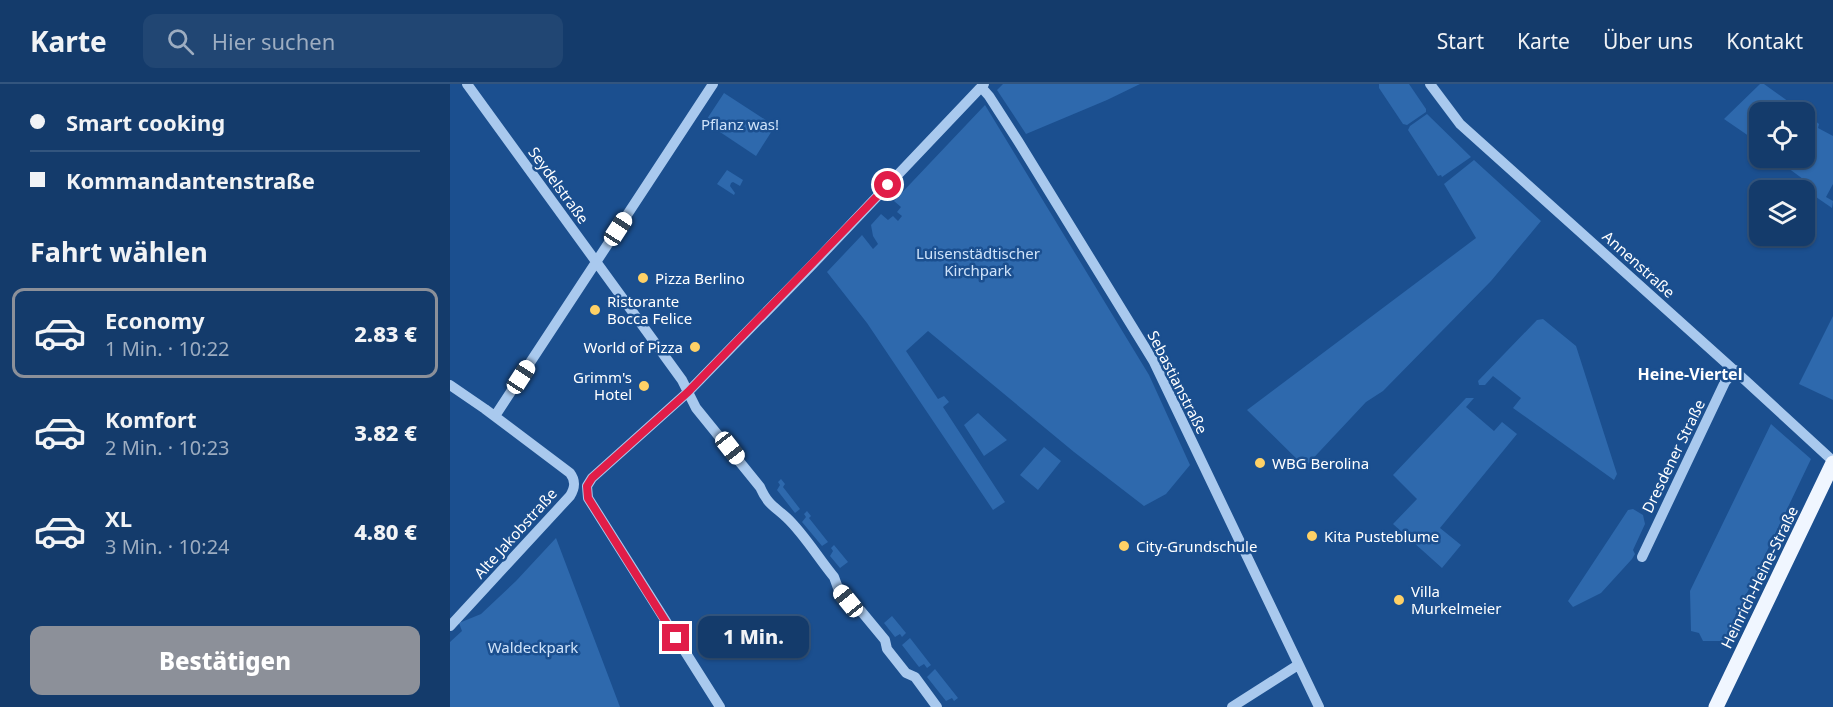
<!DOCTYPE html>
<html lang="de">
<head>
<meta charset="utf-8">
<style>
  body { margin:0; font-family:"Noto Sans",sans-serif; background:#214673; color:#f1f3f6; height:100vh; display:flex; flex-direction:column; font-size:22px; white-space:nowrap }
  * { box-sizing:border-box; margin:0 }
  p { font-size:20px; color:#9dadc1 }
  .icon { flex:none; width:33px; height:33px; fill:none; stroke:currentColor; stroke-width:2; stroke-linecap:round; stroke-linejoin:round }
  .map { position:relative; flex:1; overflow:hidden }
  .panel { display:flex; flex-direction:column; background:#143b6b; width:450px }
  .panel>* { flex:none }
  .guide { display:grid; align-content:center; height:132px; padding:0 30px; background:#143b6b }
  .buttons { position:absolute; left:1299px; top:18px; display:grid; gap:12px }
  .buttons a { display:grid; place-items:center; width:66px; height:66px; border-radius:12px; background:#143b6b; box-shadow:0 2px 4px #0004,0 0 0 2px #33557e; font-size:30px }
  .end { position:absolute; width:27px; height:27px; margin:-14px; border:8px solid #e11d48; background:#fff; box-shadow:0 0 0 3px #fff }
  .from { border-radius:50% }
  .bubble { position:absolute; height:42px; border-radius:12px; background:#143b6b; box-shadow:0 2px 4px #0004,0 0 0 2px #33557e; font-size:20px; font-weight:800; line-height:42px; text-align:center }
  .car { position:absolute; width:18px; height:36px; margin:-18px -9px; border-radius:8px; box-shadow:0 0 4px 2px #0007; background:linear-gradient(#fff 24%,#345 0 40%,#fff 0 76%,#345 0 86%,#fff 0) }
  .guide b { display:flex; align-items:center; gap:21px; height:57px; font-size:22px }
  .guide b+b { border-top:2px solid #33557e }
  .guide i { width:15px; height:15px; background:#f1f3f6 }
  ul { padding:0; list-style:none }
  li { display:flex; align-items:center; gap:18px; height:90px; margin:0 12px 9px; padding:0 18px; border:3px solid transparent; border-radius:12px }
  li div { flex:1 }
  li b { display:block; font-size:22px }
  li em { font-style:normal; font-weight:800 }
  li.on { border-color:#8c9099 }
  li>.icon { width:54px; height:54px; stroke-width:1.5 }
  h2 { padding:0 30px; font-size:27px; line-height:72px }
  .primary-button { display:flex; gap:12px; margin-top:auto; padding:12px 30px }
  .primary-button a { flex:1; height:69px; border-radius:12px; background:#8c9099; color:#fff; font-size:24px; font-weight:800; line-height:69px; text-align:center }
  header { display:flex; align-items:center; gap:36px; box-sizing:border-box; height:84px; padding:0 30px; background:#143b6b; border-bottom:2px solid #33557e }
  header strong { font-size:28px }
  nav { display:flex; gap:33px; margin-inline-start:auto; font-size:21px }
  .search { width:420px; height:54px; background:#214673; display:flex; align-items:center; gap:15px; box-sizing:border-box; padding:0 21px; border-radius:12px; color:#9dadc1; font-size:22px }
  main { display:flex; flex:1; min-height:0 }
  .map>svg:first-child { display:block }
</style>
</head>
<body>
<header>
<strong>Karte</strong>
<div class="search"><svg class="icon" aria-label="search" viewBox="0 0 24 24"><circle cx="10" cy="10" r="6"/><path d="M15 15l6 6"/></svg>Hier suchen</div>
<nav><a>Start</a><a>Karte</a><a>Über uns</a><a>Kontakt</a></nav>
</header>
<main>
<section class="panel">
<div class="guide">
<b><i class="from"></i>Smart cooking</b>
<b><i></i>Kommandantenstraße</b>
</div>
<h2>Fahrt wählen</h2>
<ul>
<li class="on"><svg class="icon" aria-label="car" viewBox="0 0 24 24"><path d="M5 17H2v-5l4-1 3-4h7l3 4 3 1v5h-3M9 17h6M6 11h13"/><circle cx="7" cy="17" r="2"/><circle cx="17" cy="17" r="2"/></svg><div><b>Economy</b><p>1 Min. · 10:22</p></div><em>2.83 €</em></li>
<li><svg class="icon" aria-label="car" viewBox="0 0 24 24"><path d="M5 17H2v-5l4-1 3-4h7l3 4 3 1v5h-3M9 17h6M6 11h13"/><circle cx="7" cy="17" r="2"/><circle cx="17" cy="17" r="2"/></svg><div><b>Komfort</b><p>2 Min. · 10:23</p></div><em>3.82 €</em></li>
<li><svg class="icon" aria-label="car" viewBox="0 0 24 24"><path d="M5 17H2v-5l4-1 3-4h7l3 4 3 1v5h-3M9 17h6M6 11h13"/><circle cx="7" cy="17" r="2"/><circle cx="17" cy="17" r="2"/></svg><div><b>XL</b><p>3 Min. · 10:24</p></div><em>4.80 €</em></li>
</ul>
<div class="primary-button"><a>Bestätigen</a></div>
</section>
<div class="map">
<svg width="1383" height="623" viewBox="0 0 1383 623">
  <rect width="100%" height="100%" fill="#1b4f8f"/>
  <path fill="#2e69ad" d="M553,0h137l-33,16 -81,34 -29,-44z
    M929,0h30l17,25v3l-19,13 -4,-1 -24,-36z
    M1310,0h4l39,28h-43l-1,31 -35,-24z
    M274,9l51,33 -19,30 -51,-34z
    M535,21l164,270 41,90 -24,29 -22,12 -70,-54 -146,-121 -22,20 32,48 6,-3 5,6 -6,5 62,95 -12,8 -126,-187 -40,-51 35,-37 11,14 5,-5 -5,-8 -2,-11 10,-11 7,6 5,-4 5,5 4,-5 -5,-4 4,-5 -7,-6z
    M1355,29l14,11 -1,4 15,8v48l-7,13 7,4 -1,7 -32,-22 3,-7 -15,-11 -8,-10h24z
    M977,30l44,43 -29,20 -1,-2 -3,1 -30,-46 2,-4z
    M1024,76l67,61 -50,60 -108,110 -17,11 -61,65 -58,-57 229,-172 -32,-54z
    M277,86l16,10 -3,6 -7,-4 -2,1 -1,3 5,7 -1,2 -17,-11z
    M1383,232v84l-34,-16z
    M1093,235l33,27 41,128 -3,6 -101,-72 8,-10 -28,-22 -8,9h-6l-1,-4 59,-61z
    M1016,314h8l-8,9 28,24 8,-9 15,12 -77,94 21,17 -19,23 -49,-44 24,-25 -24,-24z
    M528,329l29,27 -23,16 -20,-31z
    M1321,340l40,35 -87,182h-21l-4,-8 -8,-2 -1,-40z
    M594,363l17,14 -23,29 -18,-15z
    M331,395l4,5 -2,3 17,22 -5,4 -18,-23 3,-5 -2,-3z
    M1183,425l10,6 2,9 -12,26 2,4 -3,5 -31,34 -28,14 -5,-6 60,-91z
    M357,427l4,5 -2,2 19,24 -6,4 -20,-24 4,-5 -2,-3z
    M106,454l64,169h-170v-65l12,-11 -3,-8 22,-9 35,-33z
    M384,461l14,17 -8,6 -10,-12 3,-5 -2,-3z
    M442,532l14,17 -4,4 -2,-3 -5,3 -11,-14z
    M460,554l21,27 -4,3 -3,-4 -5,3 -17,-22z
    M485,585l23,29 -4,3 -2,-3 -6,3 -19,-24z"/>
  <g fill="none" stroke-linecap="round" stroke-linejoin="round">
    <path stroke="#a9c9ee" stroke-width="10" d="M17,0l215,296 14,28 64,79c8,18 14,19 27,31 17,16 32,41 47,59l4,11 10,13 13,10 24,29 2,9 19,24 9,4 22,30
      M980,0l30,40 286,257 87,80
      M531,3l8,9 29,45 136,221 165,345
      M0,301l35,24 85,64c6,8 5,15 0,23l-120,130
      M45,332l218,-332
      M1192,473l83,-175 10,-12
      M270,623l-132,-209 -1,-12 5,-8 96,-86 125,-128 171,-180
      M782,623l66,-42"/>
    <path stroke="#f0f6ff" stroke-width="15" d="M1266,623l117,-244"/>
  </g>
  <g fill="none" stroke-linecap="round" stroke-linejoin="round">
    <path stroke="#e11d48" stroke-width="8" d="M226,554l-88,-140 -1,-12 5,-8 96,-86 200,-207"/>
  </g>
  <g fill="#ffd166" stroke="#1b4f8f" stroke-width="2">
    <circle cx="193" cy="194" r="6"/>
    <circle cx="145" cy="226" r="6"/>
    <circle cx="245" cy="263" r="6"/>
    <circle cx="194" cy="302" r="6"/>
    <circle cx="810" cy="379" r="6"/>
    <circle cx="862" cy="452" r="6"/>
    <circle cx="674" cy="462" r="6"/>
    <circle cx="949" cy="516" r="6"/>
  </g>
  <g text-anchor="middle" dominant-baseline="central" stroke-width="5" stroke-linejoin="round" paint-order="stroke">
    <g font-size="15" fill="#cfe3fa" stroke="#1b4f8f">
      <text x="290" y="40">Pflanz was!</text>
      <text x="528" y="169">Luisenstädtischer<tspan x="528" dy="17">Kirchpark</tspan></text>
      <text x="83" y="563">Waldeckpark</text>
    </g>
    <g font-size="15" fill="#fff" stroke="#1b4f8f">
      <text transform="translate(109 101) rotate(54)">Seydelstraße</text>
      <text transform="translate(1189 180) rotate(42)">Annenstraße</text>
      <text transform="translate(728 298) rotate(63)">Sebastianstraße</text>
      <text transform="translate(1223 372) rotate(-64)">Dresdener Straße</text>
      <text transform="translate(65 449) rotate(-48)">Alte Jakobstraße</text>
      <text transform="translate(1309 493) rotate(-64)">Heinrich-Heine-Straße</text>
    </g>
    <g font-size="15" fill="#fff" stroke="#1b4f8f" text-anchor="start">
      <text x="205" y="194">Pizza Berlino</text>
      <text x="157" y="217">Ristorante<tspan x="157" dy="17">Bocca Felice</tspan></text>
      <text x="233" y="263" text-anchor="end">World of Pizza</text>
      <text x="182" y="293" text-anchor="end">Grimm's<tspan x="182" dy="17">Hotel</tspan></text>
      <text x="822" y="379">WBG Berolina</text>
      <text x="874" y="452">Kita Pusteblume</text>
      <text x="686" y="462">City-Grundschule</text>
      <text x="961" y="507">Villa<tspan x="961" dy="17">Murkelmeier</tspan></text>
    </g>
    <g font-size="16" font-weight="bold" fill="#fff" stroke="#1b4f8f">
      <text x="1240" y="290">Heine-Viertel</text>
    </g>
  </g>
</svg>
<div class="buttons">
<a><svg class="icon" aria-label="locate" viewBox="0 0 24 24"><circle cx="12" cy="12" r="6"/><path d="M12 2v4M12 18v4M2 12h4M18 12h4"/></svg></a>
<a><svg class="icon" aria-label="layers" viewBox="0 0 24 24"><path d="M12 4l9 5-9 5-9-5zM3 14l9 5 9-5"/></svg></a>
</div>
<i class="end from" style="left:438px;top:101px"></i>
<i class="end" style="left:226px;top:554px"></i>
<div class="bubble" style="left:248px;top:532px;width:111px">1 Min.</div>
<i class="car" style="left:168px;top:145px;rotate:33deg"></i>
<i class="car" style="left:71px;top:293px;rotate:33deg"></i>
<i class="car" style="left:280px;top:364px;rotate:142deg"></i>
<i class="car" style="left:398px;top:517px;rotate:321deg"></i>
</div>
</main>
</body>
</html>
